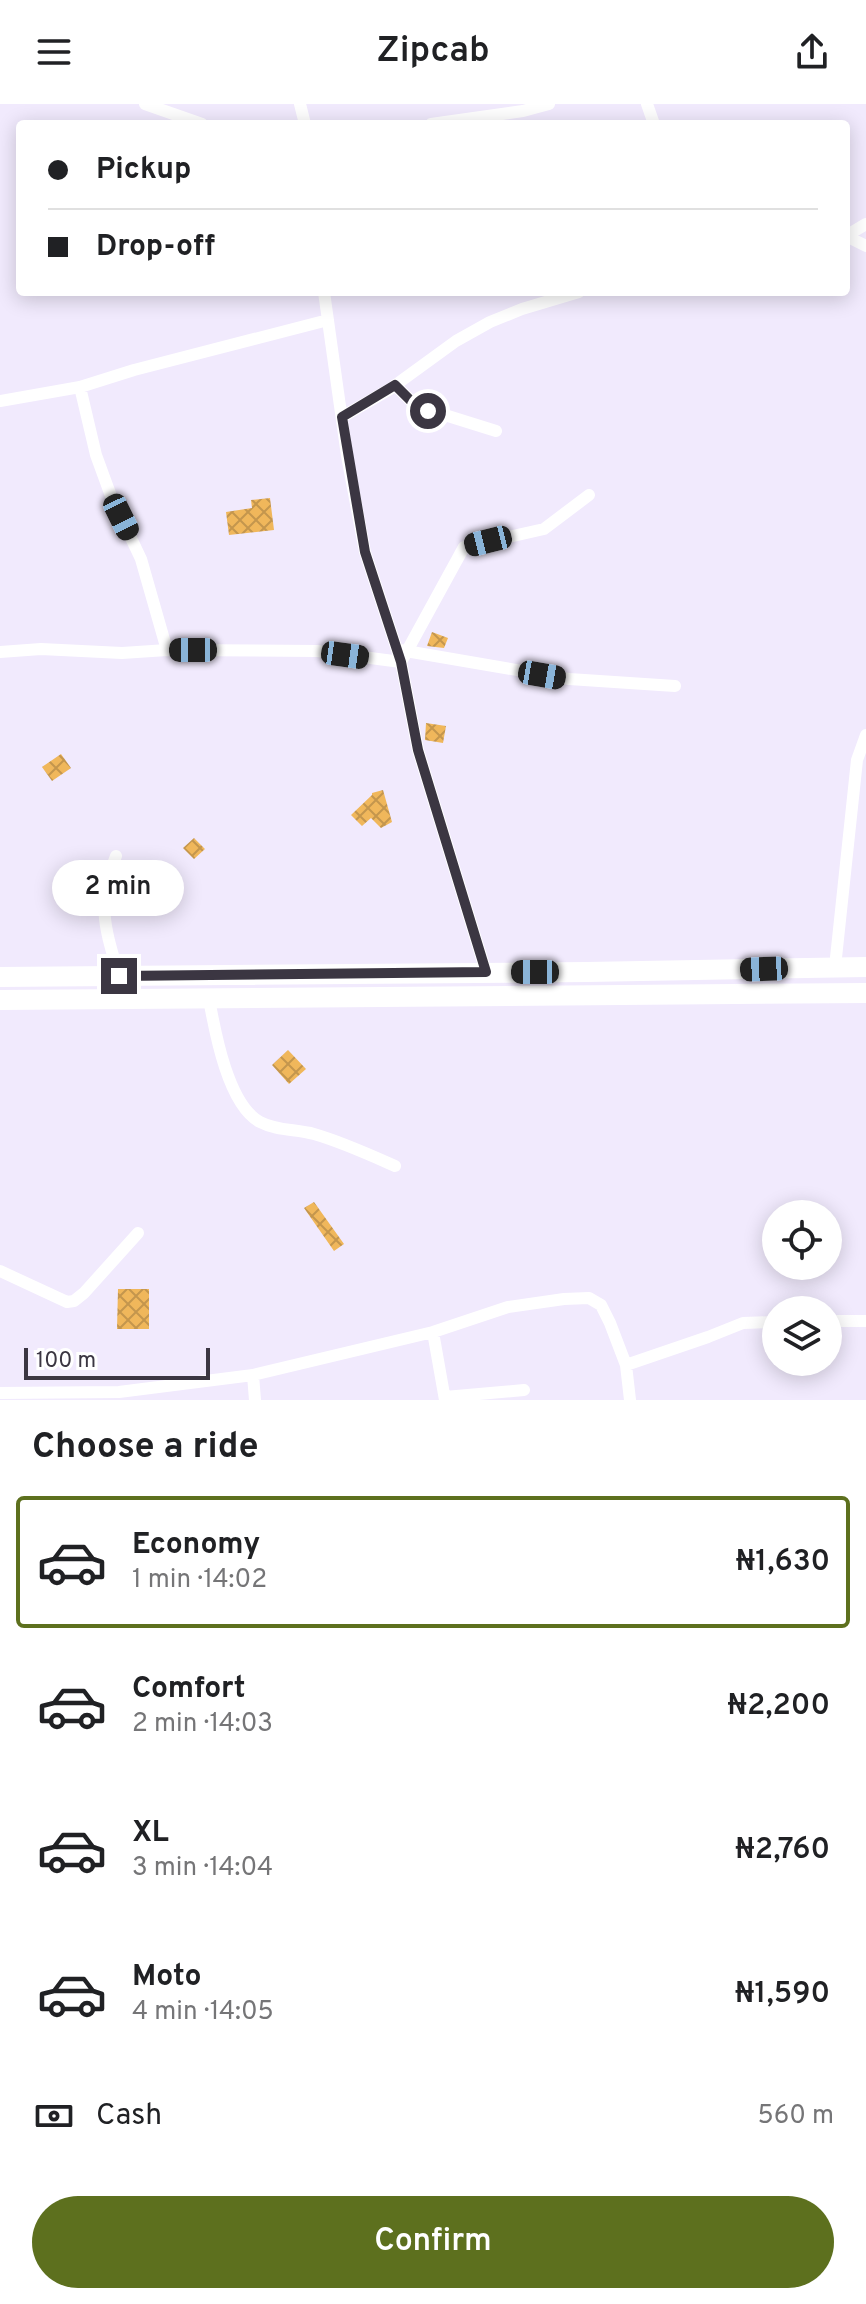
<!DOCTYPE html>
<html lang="en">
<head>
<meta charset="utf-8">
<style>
  body { margin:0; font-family:Overpass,sans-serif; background:#f2f2f2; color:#202124; height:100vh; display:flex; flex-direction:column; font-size:30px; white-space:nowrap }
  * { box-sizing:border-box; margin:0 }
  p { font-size:26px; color:#757577 }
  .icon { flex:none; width:44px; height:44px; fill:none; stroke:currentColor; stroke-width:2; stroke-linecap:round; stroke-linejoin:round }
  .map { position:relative; height:1296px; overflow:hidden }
  .sheet { display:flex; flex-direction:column; background:#fff; flex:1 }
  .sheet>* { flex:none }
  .banner { position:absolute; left:16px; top:16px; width:834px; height:176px; border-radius:8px; box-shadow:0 4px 20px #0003; display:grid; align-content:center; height:176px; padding:0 32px; background:#fff }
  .fabs { position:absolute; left:762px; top:1096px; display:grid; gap:16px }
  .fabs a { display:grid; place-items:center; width:80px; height:80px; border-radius:50%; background:#fff; box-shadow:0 4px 20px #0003; font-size:40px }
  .scale { position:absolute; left:24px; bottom:20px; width:186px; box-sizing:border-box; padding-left:8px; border:4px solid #3b3642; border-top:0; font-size:22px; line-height:28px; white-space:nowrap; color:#3b3642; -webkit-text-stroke:6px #fff; paint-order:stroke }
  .end { position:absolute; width:36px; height:36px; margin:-18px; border:10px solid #3b3642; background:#fff; box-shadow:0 0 0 4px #fff }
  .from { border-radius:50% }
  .bubble { position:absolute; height:56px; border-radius:28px; background:#fff; box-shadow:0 4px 20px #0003; font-size:26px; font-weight:600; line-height:56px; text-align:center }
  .car { position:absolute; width:24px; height:48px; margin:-24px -12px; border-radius:10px; box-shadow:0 0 6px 2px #0007; background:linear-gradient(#222 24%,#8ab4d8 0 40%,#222 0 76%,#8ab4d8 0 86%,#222 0) }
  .banner b { display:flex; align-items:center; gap:28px; height:76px; font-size:30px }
  .banner b+b { border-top:2px solid #e0e0e0 }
  .banner i { width:20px; height:20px; background:#202124 }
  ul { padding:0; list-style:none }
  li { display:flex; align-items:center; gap:24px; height:132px; margin:0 16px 12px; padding:0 16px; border:4px solid transparent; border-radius:8px }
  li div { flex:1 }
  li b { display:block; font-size:30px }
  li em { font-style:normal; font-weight:600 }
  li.active { border-color:#5d701e }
  li>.icon { width:72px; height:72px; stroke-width:1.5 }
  h2 { padding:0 32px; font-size:36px; line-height:96px }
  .pay { display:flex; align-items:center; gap:20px; height:88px; padding:0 32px; font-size:30px }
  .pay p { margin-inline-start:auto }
  .button { display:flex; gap:16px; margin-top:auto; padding:16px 32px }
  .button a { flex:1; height:92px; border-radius:48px; background:#5d701e; color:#fff; font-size:32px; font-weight:600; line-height:92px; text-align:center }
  header { display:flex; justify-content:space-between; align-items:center; height:104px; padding:0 32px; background:#fff; font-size:36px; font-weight:600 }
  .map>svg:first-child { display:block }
</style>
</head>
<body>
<header><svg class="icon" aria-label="menu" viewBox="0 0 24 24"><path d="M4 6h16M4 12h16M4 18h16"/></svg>Zipcab<svg class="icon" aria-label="share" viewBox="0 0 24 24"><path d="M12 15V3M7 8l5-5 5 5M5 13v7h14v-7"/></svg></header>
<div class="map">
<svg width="866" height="1296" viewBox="0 0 866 1296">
  <defs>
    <pattern id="building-cross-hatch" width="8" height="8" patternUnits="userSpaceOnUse" patternTransform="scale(2)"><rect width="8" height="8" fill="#f0b75b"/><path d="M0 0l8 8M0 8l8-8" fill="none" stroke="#c4964d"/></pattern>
  </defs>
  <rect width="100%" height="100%" fill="#f1eafd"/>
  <path fill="url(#building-cross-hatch)" d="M270,394l4,32 -45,5 -3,-23 26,-4 -1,-8z
    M432,528l16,6 -4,10 -17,-2z
    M426,619l20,3 -3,17 -18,-3z
    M61,650l10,14 -19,13 -10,-14z
    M383,686l9,32 -11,6 -10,-10 -9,8 -11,-11 21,-20v-2z
    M194,734l11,11 -11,10 -11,-11z
    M288,946l18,19 -17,15 -17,-19z
    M314,1098l30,42 -10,7 -30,-43z
    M118,1185h31v40h-32z"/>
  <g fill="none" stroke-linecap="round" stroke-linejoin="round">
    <path stroke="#fff" stroke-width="12" d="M145,0l57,20
      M300,0l5,20
      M647,0l7,20
      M431,20l92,-13 26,-7
      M846,132l20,-12
      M846,132l20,10
      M324,188l23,164 18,96 36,110 17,88 68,222
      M395,281l21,21 80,25
      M80,283l16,68 15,41 30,63 26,91
      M0,297l80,-14 54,-17 194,-50
      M342,313l48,-28 66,-48 34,-19 32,-13 57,-17
      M400,546l169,29 106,7
      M0,548l41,-3 81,4 45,-3 150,1 84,11 63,-115 80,-18 45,-34
      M116,752c-20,48 -11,72 3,120
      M835,863l22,-207 9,-25
      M209,895c6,33 19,106 51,123 17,9 36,7 54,12 28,8 54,20 81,32
      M0,1167l67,31 7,-1 10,-8 54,-60
      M828,1217h38
      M433,1228l12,68
      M626,1261l82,-28 35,-14 33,-1
      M253,1271l2,25
      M0,1289l119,-1 134,-17 180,-43 75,-25 56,-8 25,-1 12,7 9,18 16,42 4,35
      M445,1293l79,-7"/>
    <path stroke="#fff" stroke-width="20" d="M0,873l587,-5 279,-5
      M0,896l866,-7"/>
  </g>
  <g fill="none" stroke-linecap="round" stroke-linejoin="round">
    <path stroke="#3b3642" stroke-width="10" d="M119,872l367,-4 -68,-222 -17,-88 -36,-110 -23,-135 53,-32 21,21 12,5"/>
  </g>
</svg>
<div class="fabs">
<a><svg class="icon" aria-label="locate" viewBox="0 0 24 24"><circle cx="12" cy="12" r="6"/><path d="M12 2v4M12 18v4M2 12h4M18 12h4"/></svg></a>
<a><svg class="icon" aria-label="layers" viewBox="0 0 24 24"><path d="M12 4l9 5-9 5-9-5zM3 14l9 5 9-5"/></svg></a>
</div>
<div class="scale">100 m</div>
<i class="end from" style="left:428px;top:307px"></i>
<i class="end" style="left:119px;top:872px"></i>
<div class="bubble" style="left:52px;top:756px;width:132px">2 min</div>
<i class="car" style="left:121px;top:413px;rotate:154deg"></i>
<i class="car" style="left:488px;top:437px;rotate:256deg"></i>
<i class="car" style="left:193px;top:546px;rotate:270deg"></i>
<i class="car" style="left:345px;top:551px;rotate:98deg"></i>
<i class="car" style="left:542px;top:571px;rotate:100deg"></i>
<i class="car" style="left:764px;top:865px;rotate:268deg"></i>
<i class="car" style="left:535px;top:868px;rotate:270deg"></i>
<div class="banner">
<b><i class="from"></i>Pickup</b>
<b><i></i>Drop-off</b>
</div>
</div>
<section class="sheet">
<h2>Choose a ride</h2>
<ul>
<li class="active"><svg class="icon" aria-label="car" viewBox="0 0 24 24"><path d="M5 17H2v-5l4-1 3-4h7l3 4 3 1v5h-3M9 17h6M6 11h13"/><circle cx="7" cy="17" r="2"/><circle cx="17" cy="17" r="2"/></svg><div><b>Economy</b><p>1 min · 14:02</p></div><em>₦1,630</em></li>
<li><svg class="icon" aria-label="car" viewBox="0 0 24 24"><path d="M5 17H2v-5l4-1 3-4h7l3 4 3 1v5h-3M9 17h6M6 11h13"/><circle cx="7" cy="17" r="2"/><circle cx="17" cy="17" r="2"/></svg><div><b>Comfort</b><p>2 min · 14:03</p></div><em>₦2,200</em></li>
<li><svg class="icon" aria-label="car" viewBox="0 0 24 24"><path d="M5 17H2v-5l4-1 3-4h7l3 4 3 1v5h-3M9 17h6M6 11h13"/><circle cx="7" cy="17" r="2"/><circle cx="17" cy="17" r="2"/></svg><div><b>XL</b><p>3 min · 14:04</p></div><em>₦2,760</em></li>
<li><svg class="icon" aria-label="car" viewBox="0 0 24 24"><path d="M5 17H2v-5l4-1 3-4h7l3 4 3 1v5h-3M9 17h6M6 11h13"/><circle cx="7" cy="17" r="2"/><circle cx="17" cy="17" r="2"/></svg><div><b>Moto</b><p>4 min · 14:05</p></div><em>₦1,590</em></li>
</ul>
<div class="pay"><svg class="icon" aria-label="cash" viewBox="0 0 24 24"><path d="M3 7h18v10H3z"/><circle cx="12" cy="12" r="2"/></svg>Cash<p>560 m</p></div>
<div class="button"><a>Confirm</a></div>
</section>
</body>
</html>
